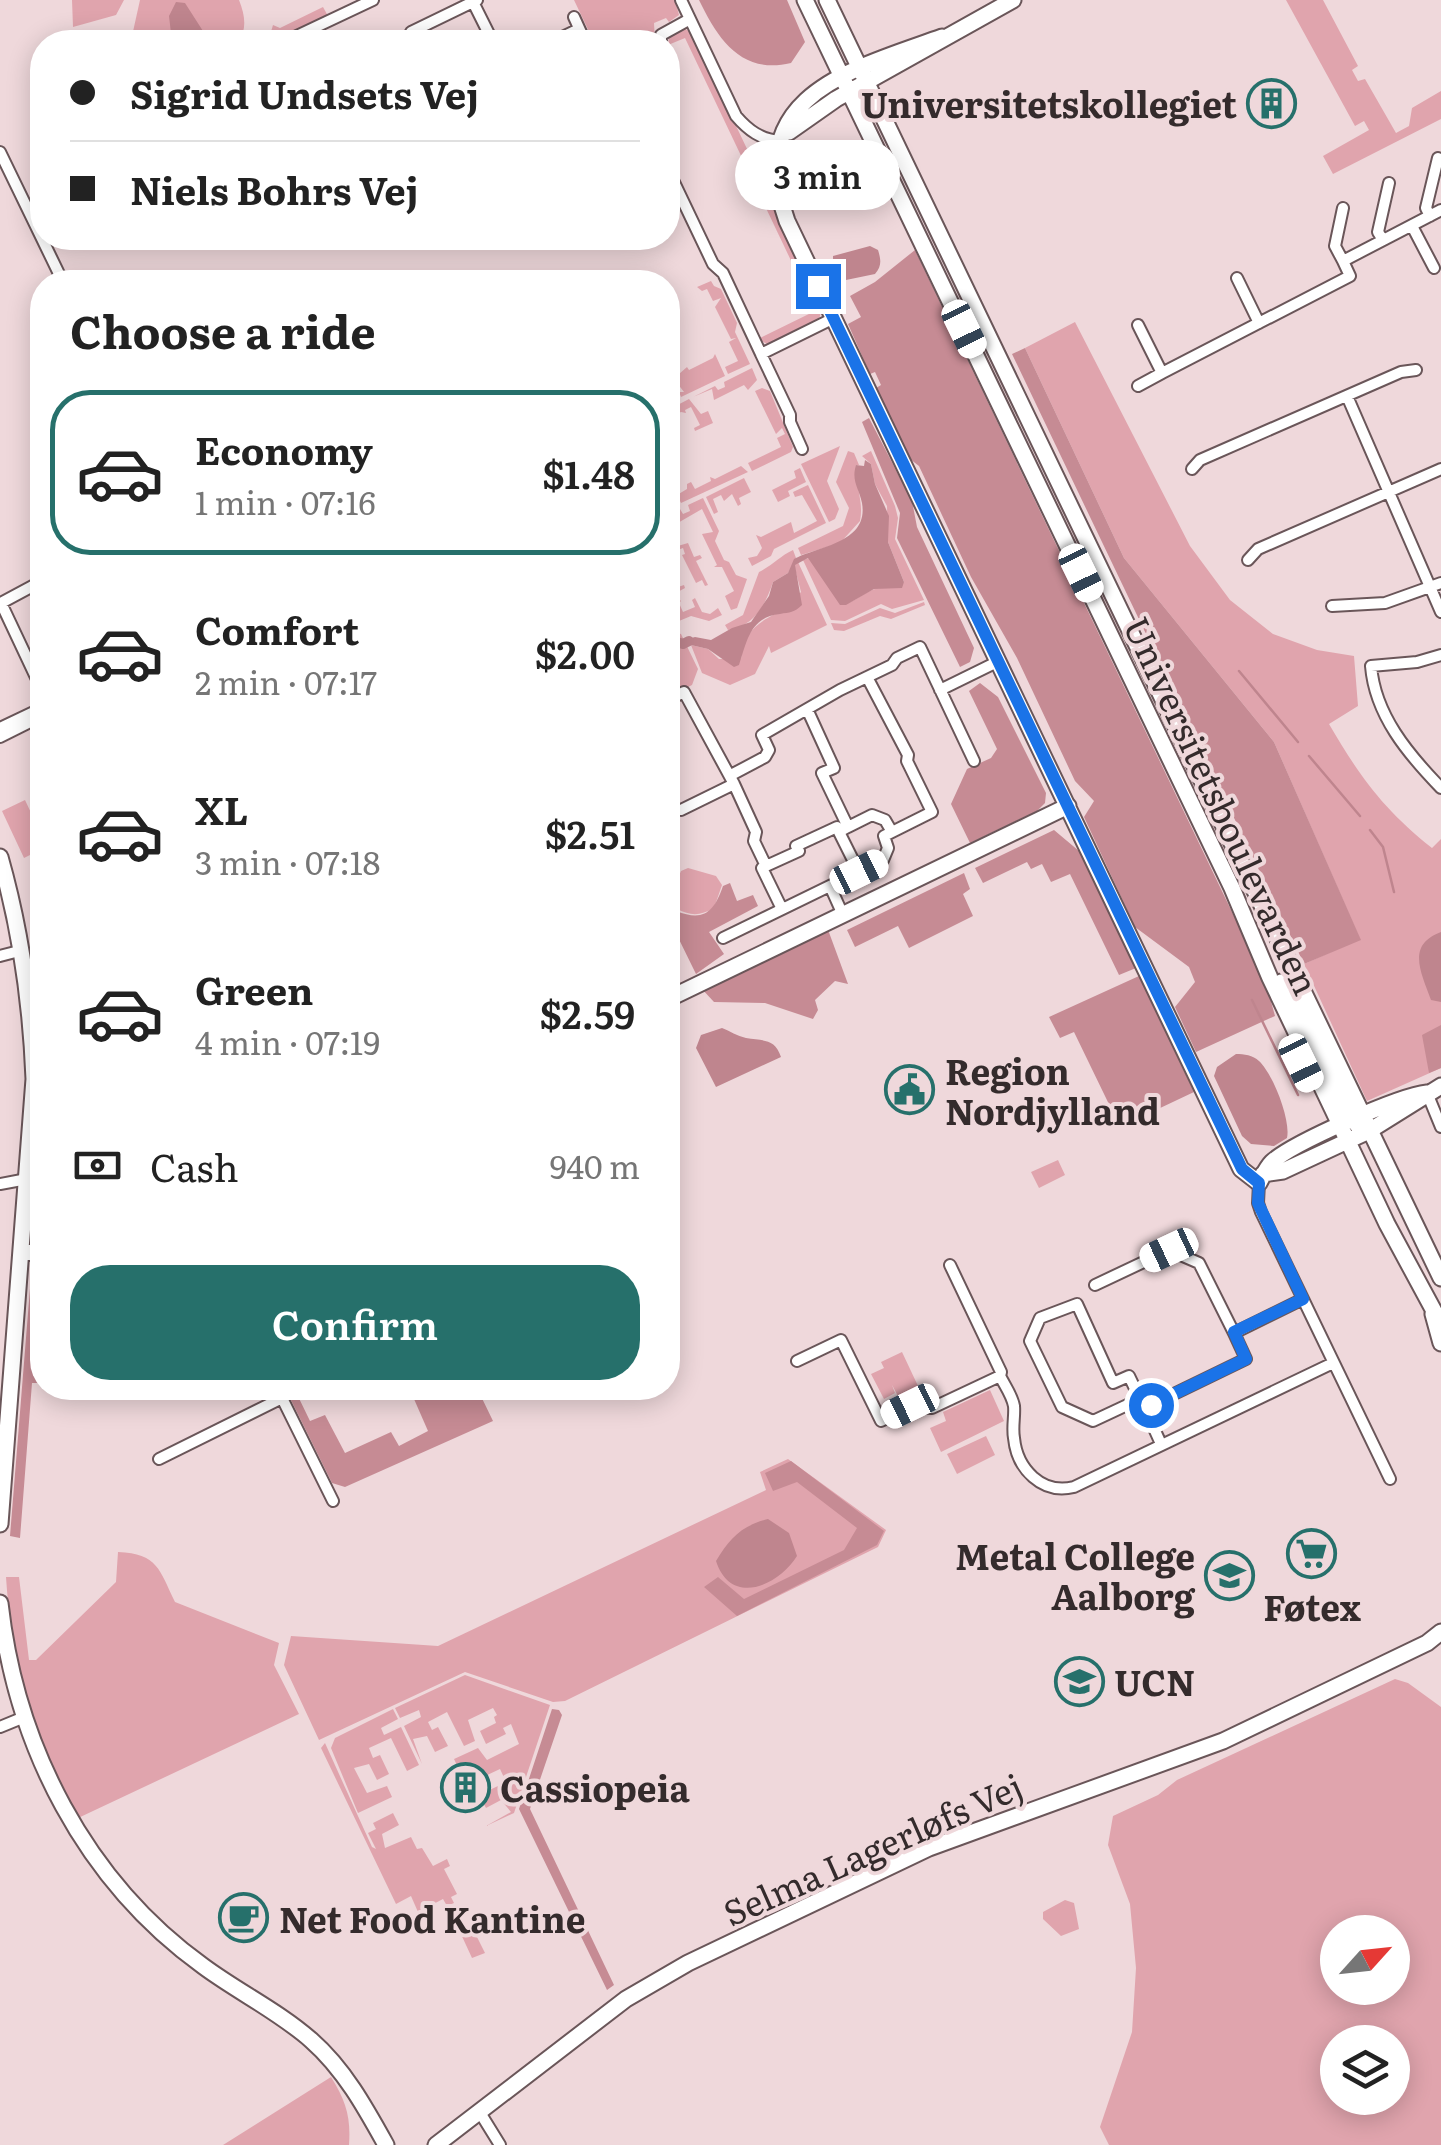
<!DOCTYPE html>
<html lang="en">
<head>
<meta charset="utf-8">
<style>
  body { margin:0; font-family:Literata,serif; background:#f2f2f2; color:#222; height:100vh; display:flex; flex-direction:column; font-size:38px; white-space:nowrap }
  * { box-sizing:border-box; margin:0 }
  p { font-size:32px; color:#767676 }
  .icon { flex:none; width:55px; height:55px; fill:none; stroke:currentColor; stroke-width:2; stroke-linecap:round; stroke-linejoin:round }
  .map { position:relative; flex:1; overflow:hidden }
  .drawer { position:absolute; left:30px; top:270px; width:650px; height:1130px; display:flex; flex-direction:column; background:#fff; border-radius:40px; box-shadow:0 5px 25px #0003 }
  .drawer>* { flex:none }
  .guide { position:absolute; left:30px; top:30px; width:650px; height:220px; border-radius:40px; box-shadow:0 5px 25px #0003; display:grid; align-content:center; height:220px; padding:0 40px; background:#fff }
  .needle { width:65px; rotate:63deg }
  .buttons { position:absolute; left:1320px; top:1915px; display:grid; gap:20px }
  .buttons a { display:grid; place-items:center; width:90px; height:90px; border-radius:50%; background:#fff; box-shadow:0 5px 25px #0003; font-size:50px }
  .end { position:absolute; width:45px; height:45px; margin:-22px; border:12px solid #1a73e8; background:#fff; box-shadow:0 0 0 5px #fff }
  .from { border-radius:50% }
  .bubble { position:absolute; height:70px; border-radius:35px; background:#fff; box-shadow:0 5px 25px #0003; font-size:32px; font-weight:600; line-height:70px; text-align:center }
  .car { position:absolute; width:30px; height:60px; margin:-30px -15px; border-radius:12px; box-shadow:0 0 8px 2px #0007; background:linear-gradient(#fff 24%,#345 0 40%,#fff 0 76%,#345 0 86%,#fff 0) }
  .guide b { display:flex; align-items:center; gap:35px; height:95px; font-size:38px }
  .guide b+b { border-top:2px solid #e0e0e0 }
  .guide i { width:25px; height:25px; background:#222 }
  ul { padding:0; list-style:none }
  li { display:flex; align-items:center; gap:30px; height:165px; margin:0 20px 15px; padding:0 20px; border:5px solid transparent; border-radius:40px }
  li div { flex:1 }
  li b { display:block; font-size:38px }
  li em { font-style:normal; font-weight:600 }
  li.selected { border-color:#26706b }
  li>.icon { width:90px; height:90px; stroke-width:1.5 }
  h2 { padding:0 40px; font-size:45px; line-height:120px }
  .pay { display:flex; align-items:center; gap:25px; height:110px; padding:0 40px; font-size:38px }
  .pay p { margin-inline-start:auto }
  .action { display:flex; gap:20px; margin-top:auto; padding:20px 40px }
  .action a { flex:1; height:115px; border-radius:40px; background:#26706b; color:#fff; font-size:40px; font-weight:600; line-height:115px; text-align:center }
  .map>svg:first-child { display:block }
</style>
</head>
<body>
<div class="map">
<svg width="1441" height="2145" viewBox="0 0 1441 2145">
  <rect width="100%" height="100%" fill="#efd8db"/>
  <path fill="#e0a4ad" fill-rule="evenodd" d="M72,0h52l-8,15 -43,12z
    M140,0h99c6,15 8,28 0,42h-103v-5l-4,-1z
    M574,0h101l4,15 -10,7 -3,-4 -12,5 1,19h-61z
    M1286,0h37l35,66 -6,4 6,11 7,-2 31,54 13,-7 3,-18 29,-17v28l-108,55 -10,-18 46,-26 -5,-9 -9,5z
    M323,7l5,9 -54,26 -4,-7 3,-10 7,3z
    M682,27l10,6 130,274 -3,13 -50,25 -11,-6 57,-28 -130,-273 -17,7 1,-8z
    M711,281l3,5 7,3 16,34 -2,9 15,32 -22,10 -3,-7 13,-6 -9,-19 7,-4 -5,1 -16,-32 6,-9 -8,3 -6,-12 -5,2 -5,-4z
    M1075,322l115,224 40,54 43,34 44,16 37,6 4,50 -29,18c31,53 54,85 103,124l9,-9v229l-74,33 -63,-137 56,-25 -86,-197 -150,-184 -99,-210z
    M668,350l11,24 8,-7 2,3 24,-12 2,-4 10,22 -44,21 -2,-5h5l-7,-9 -3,5 5,10 -11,5v-8l6,-4 -6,-1z
    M752,368l5,12 -9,10 -4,-5 -30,15 -2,-11 -19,8 22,-11 3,4 7,-3 -1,-5z
    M762,388l8,3 23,56 -2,5 -39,19 -4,-8 33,-16 -4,-9 8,-4 -3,-6 -6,6 -21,-43z
    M689,399l12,15 7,-3 5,12 -18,8 -1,-3 6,-3 -9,-18 -6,3 1,3 -5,-1 -13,6v-8z
    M840,446l-13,35 12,28 -4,10 -6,3 -28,-58z
    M848,451l6,2 5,12h-3c-1,20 8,36 4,56l-20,22 -39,12 -3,-7 45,-22 6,-18 -13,-26z
    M871,451l24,55 3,12 -3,21 29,61 -32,9 -11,-5 -36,17 -14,-1 -28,-60 6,-2 4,5 28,42c12,-2 19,-10 31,-15 12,-5 22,1 32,-8l-16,-40 -1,-36 -12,-22 -4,-20 -9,-8z
    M741,466l7,6 -67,31 -4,-8 10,-6v-5l4,-2 4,7 16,-8 -1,-4 5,2z
    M800,468l6,14 -18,9 2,5 -12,6 -6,-12 24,-12 -2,-7z
    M744,478l7,14 -12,6 2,6 -3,2 -6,-12 -8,7 -3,-6 -8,4 5,13 -4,2 -8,-17z
    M808,485l18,38 -52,26 -3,7 -19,10 -4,-8 9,-2 5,-8 -6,-13 5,2 30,-15 3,11 23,-12 -15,-26 -7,2 -2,-5z
    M703,498l16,33 -4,10 9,19 5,2 7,13 11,4 -10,29 -6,2 -6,-14 9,-5 -12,-24h-8l3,-2 -15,-31 11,-2 -11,-23 -26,15 2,7 -4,2 -6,-13 9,-5 -2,-4 5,-2 3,5 7,-3 -2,-6z
    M668,524l7,16 -7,3 3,5 17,-5 6,14 6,-2 2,3 -6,3 12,24 -3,1 -3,-6 -6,3 -14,-28 3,-1 -2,-6 -13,5z
    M793,550l3,8 -8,15 -15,9c-8,24 -19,44 -45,48l-3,-5 18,-10 16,-43c14,-7 21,-16 34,-22z
    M798,562l29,63 -56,28 -2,-7 -14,28 -25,11 -28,-12 -11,-28 17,4 11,10h22c2,-24 14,-35 34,-45 9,-4 19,-15 26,-22l-7,-27z
    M672,574l6,13 6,-2 1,3 -11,6 7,7 -2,2 4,9 12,-5 -3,-7 3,-2 7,14 8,2 8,-6 4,7 -13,6 -18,-5 -12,5c-9,-18 -14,-31 -7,-47z
    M924,602l1,3 -34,14 -11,-3 -36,15 -10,-1 -3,-7 14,1 35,-16 15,5z
    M668,630l13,4 17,35 -6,16 -14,7 -10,-23z
    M25,800l17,36v13l-18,9 -22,-47z
    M688,868l28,8 6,9 -8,23c-14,8 -23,8 -37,1l-7,-13 11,-25z
    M42,929v130l-1,-47 -10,-77z
    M1058,1160l7,15 -26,13 -8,-16z
    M902,1352l16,34 -20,10 -6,-11 3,8 -11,6 -13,-25 13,-6 -3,-6z
    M990,1390l14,31 -63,31 -11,-24 16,-7 -3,-9z
    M986,1436l9,19 -38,19 -10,-20z
    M788,1459l98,71 -8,17 -313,154 -12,1 -88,-30 -146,68 -35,-75 7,-29 147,10 328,-156 -6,-18z
    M118,1552c40,2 41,17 57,50l104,41 -5,22 25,49 -223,105c-40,-83 -64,-148 -70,-242h13l10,83h7l80,-78z
    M465,1675l85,30 -36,108 -28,13 25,-14 -10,-12 -15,8 -7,-13 19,-9 4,6 7,-4 -9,-19 -34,16 -12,-26 24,-11 9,12 32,-16 -8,-20 -8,4 3,6 -20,10 -6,-13 16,-8 -2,-6 3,-2 -4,-7 -25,12 7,21 -11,5 -17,-34 -19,10 4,8 6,-3 10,19 -13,6 -8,-16 -14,3 9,25 -18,-38 17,-9 -2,-7 -19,8 -5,-10z
    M1395,1679l13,4 33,24v438h-332l-9,-18 32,-95 4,-64 -6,-64 -22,-59 5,-29 45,-21 19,-15zM1392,1932v56h-54v-56zM1392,2042v56h-54v-56z
    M393,1709l5,10 -17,9 3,7 17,-8 18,38 -12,6 -16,-33 -22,10 4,10 7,-3 9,19 -12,6 -8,-16 -15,4 13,25 20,-7 5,11 -34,16 -27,-65 4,-10z
    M325,1743l47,104 4,2 -8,-16 8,-4 -3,-6 20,-10 6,12 -17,9 3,14 26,-11 6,12 5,-1 11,18 14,-7 3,7 -6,3 13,25 -6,3 3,6 -7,3 -4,-7 -25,13 -7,-16 -15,8 -75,-156z
    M1065,1900l9,3 5,26 -18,7 -18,-17v-7z
    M466,1929l2,3 5,-3 12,24 -13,5 -12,-26z
    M331,2077c15,24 20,40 18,68h-126z"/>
  <path fill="#c68b94" d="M699,0h88l18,42 -14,21c-50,12 -73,-24 -92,-63z
    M915,250l351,733 9,33 -79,36 -21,-45 20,-25 -6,-15 -54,-40 -51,-110 10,-16 -19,-20 -58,-123 -46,-81 -52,-111 -9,-7 -34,-71 5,-3 -6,-13 -5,2 -22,-50 13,-7 -11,-21 25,-14z
    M1025,348l99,210 150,184 87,198 -57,24 -292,-610z
    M869,418l43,83 5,26 57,121 -4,14 -10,5 -63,-129 3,-25 -38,-91z
    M980,683l18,14 48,96 -1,10 -8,8 -67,32 -19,-39 16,-35 24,-11 6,-9 -28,-58z
    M1054,830l25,21 57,117 -17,7 -49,-101 -19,8 -9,-18 -11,5 -4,-7 -44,21 -8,-15z
    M671,860l6,5 1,8 -9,23 7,15c28,11 38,1 47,-25l7,-3 7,18 16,-6 5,11 -49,26 15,22 -28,20 -28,-57v-55z
    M964,873l6,16 -7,5 10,22 -64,32 -11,-22 -43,21 -8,-17z
    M827,927l21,57 -13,-3 -20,19 3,10 -5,9 -48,-16 -51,-1 -13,-14z
    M1139,976l55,116 -74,35 -46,-95 -14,6 -11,-21z
    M1441,1025v43l-12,5 -7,-38z
    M42,1267v116h-10l-12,155 -10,-2 21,-260z
    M285,1388h9l16,33 15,-6 20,38 46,-21 8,14 29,-15 -14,-32 22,-11h41l16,33 -148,66 -13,-4z
    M791,1461l93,70 -7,14 -140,71 -33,-29 14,-10 26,22 100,-49 13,-22 -60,-46 -24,9 -8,-18z
    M552,1709l7,1 3,5 -32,94 84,176 -7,5 -88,-181z"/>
  <path fill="#bf858e" d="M176,2l9,1 25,39h-38l-3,-26z
    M870,246l8,4c3,10 4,16 -3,24l-29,6 -13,-11v-13z
    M865,460l6,4 4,20 14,32 -1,26 16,40 -2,6 -28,1 -28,16h-6l-32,-47 -13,7 7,40c-8,8 -12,7 -22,9 -30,3 -33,27 -41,51l-5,2 -26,-18 -17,-4 -3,-6 7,-2 16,3 21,-12 19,-6 18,-26 4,-14 15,-9 6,-14c24,-13 75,-16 68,-56 -3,-15 -11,-22 -6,-38l8,1z
    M1441,932v70l-10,-2c-10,-28 -25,-55 10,-68z
    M722,1028c8,3 15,8 24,10 17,3 29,0 35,19l-65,30 -20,-39 5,-13z
    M1236,1054c8,0 17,1 23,7 14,13 32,59 28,77l-13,8 -23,-2 -9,-8 -28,-60 3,-9z
    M768,1519l21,14 8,23c-19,30 -66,51 -81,5 14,-23 25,-35 52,-42z"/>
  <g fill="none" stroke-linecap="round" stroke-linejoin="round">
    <path stroke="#bf858e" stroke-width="2.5" d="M1239,671l59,71
      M1309,756l51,60
      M1370,830l13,17 11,45
      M1252,1000l46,95"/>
    <path stroke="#bf858e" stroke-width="10" d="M668,639l15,5 6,-3"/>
    <defs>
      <path id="street" d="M681,0l55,116c12,14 25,24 45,25
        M473,2l20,40
        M574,17l10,22
        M411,32l66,-32
        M284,42l89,-42
        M552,42l27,-13
        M661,42v-7l29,-16
        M668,140l3,36 42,88 10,9 38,81 73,-36
        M0,152l63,130
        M1343,208l-8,38 8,15
        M1430,216l-4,-8 12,-50
        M1412,226l22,42
        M1383,240l-5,-8 11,-49
        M1237,278l22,45
        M1138,325l24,48 188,-97 -7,-15 98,-51
        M761,354l29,61v7l12,27
        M1138,386l24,-13
        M1347,396l94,216
        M1192,469l8,-9 201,-88 15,-2
        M1248,560l10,-11 183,-80
        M42,581l-41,22 41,87
        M1332,606l53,-3 56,-20
        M1441,655l-24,7 -46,4c4,49 37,88 70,122
        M940,690l59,-29
        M668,700l16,-8 50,92 -53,26
        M807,709l27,59 -12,5 26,54 24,-12 13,5 7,12
        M0,728l42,-20
        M0,737l42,-21
        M731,775l34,-18 4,-7 -7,-15 78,-45 52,-25 5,-7 23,-11 54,114
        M734,784l22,48 -2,9 12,25 -4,2 20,41
        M839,832l20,40
        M766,866l33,-15 -3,-5 41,-19 2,5 9,-5
        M830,886l13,29
        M723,938l160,-78 5,-12 -4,-12 48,-24 -25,-51 1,-6 -41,-78
        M0,956l23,-6
        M1427,1093l14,34
        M1259,1183l-1,20 3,9 129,267
        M0,1184l27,-5
        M950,1265l51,107 -1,4
        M1095,1285l74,-35 30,13 35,70 69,-34
        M797,1361l44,-21 40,81 30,-14 21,1 68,-32c5,10 12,19 14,30 1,10 -2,21 0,32 3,31 28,57 60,49l259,-124
        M277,1388l56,113
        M1140,1399l-47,22 -31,-14 -32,-66 10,-23 37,-14 36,79 16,-7c11,23 22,45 32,68
        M1145,1408l101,-49 -12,-26
        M159,1459l123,-61
        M0,1727l22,-9
        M479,2111l21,34"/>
      <path id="secondary" d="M805,0l427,888 38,90 62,130 55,116 54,100
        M827,0l614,1278
        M942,37c-92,33 -200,59 -155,184l454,948 18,14c4,-7 7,-15 13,-21 21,-19 127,-66 155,-69
        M789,132l47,-33 177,-99
        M0,857c21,74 31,145 34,222l-34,445
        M1281,982l76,143
        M668,999l400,-193
        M1263,1174l20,-3 86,-40 72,-45
        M21,1252l21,1
        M1433,1314l8,29
        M0,1603c16,143 85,278 203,363 35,26 75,45 108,74 33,29 54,67 75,105
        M436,2145l190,-146 62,-36 241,-115 294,-107 204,-98 14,-11"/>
    </defs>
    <use href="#street" stroke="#6a5659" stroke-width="14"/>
    <use href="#secondary" stroke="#6a5659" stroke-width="19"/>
    <use href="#street" stroke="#fff" stroke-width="10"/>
    <use href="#secondary" stroke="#fff" stroke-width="15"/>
  </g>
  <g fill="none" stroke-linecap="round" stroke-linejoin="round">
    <path stroke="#1a73e8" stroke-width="12" d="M818,286l424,883 17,14 -1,20 45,96 -69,33 12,27 -95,46"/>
  </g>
  <defs>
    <symbol id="building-ring" viewBox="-11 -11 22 22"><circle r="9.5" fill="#efd8db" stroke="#26706b" stroke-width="1.5"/><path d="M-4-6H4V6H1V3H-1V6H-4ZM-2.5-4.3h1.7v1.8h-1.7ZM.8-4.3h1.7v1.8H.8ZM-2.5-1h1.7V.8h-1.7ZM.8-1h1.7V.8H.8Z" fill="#26706b"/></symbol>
    <symbol id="civic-ring" viewBox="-11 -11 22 22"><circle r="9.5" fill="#efd8db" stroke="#26706b" stroke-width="1.5"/><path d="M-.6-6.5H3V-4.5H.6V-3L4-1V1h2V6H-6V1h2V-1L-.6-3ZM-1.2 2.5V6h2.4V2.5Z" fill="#26706b"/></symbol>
    <symbol id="supermarket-ring" viewBox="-11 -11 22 22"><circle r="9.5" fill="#efd8db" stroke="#26706b" stroke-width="1.5"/><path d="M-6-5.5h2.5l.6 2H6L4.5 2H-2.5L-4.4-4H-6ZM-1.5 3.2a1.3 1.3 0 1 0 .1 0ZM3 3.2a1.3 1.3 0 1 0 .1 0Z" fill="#26706b"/></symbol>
    <symbol id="university-ring" viewBox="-11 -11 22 22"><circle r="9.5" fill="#efd8db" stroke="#26706b" stroke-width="1.5"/><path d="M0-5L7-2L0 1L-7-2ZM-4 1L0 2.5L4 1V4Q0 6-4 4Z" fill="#26706b"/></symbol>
    <symbol id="cafe-ring" viewBox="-11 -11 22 22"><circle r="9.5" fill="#efd8db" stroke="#26706b" stroke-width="1.5"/><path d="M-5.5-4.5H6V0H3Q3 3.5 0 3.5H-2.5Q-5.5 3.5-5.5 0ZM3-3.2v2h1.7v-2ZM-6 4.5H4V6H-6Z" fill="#26706b"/></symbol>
  </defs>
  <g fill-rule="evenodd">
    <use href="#building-ring" x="1244" y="76" width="55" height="55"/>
    <use href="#civic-ring" x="882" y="1062" width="55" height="55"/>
    <use href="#supermarket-ring" x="1284" y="1526" width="55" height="55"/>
    <use href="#university-ring" x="1202" y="1548" width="55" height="55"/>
    <use href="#university-ring" x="1052" y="1654" width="55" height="55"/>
    <use href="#building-ring" x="438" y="1760" width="55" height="55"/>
    <use href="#cafe-ring" x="216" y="1890" width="55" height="55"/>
  </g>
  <g text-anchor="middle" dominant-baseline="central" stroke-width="8" stroke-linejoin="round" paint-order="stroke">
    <g font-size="35" font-weight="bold" fill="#342b2c" stroke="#efd8db" text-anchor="start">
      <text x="1237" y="103" text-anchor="end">Universitetskollegiet</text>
      <text x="945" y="1070">Region<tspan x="945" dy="40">Nordjylland</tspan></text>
      <text x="1195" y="1555" text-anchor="end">Metal College<tspan x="1195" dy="40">Aalborg</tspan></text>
      <text x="1312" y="1606" text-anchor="middle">Føtex</text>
      <text x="1114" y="1681">UCN</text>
      <text x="500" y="1787">Cassiopeia</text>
      <text x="279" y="1918">Net Food Kantine</text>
    </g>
    <g font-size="35" fill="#342b2c" stroke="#efd8db">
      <text transform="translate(1223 805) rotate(65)">Universitetsboulevarden</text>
      <text transform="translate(872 1848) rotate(-24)">Selma Lagerløfs Vej</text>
    </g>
  </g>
</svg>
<div class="buttons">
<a><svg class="needle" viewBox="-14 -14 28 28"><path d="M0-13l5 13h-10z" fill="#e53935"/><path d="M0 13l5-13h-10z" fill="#767676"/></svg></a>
<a><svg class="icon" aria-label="layers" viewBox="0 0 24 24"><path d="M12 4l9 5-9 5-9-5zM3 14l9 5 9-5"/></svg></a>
</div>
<i class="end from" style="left:1151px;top:1405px"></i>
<i class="end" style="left:818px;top:286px"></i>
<div class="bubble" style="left:735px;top:140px;width:165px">3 min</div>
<i class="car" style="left:964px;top:329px;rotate:154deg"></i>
<i class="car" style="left:1081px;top:573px;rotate:154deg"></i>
<i class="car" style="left:859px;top:872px;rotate:64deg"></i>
<i class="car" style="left:1301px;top:1063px;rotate:154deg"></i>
<i class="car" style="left:1169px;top:1250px;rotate:245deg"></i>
<i class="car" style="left:910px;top:1406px;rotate:244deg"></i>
<div class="guide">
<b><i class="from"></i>Sigrid Undsets Vej</b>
<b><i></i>Niels Bohrs Vej</b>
</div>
<section class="drawer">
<h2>Choose a ride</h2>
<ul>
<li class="selected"><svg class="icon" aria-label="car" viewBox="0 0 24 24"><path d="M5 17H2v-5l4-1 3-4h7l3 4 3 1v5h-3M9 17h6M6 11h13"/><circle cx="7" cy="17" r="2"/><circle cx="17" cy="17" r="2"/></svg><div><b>Economy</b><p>1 min · 07:16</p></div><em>$1.48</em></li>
<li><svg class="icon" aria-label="car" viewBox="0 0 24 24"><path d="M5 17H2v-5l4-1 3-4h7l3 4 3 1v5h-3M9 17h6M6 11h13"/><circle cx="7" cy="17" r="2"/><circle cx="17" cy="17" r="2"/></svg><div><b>Comfort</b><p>2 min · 07:17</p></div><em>$2.00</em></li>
<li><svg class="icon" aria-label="car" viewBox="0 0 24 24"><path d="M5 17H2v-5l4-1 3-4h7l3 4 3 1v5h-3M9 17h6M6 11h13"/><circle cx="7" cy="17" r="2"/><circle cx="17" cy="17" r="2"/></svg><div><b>XL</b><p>3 min · 07:18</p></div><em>$2.51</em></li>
<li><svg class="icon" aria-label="car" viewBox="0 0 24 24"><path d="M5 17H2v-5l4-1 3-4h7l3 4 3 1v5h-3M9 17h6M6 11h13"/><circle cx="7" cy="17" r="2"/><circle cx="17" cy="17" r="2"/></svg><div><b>Green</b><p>4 min · 07:19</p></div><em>$2.59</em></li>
</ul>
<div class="pay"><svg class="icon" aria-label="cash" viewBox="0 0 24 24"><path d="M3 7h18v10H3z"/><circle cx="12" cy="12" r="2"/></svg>Cash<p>940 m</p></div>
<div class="action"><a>Confirm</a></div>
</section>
</div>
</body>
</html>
